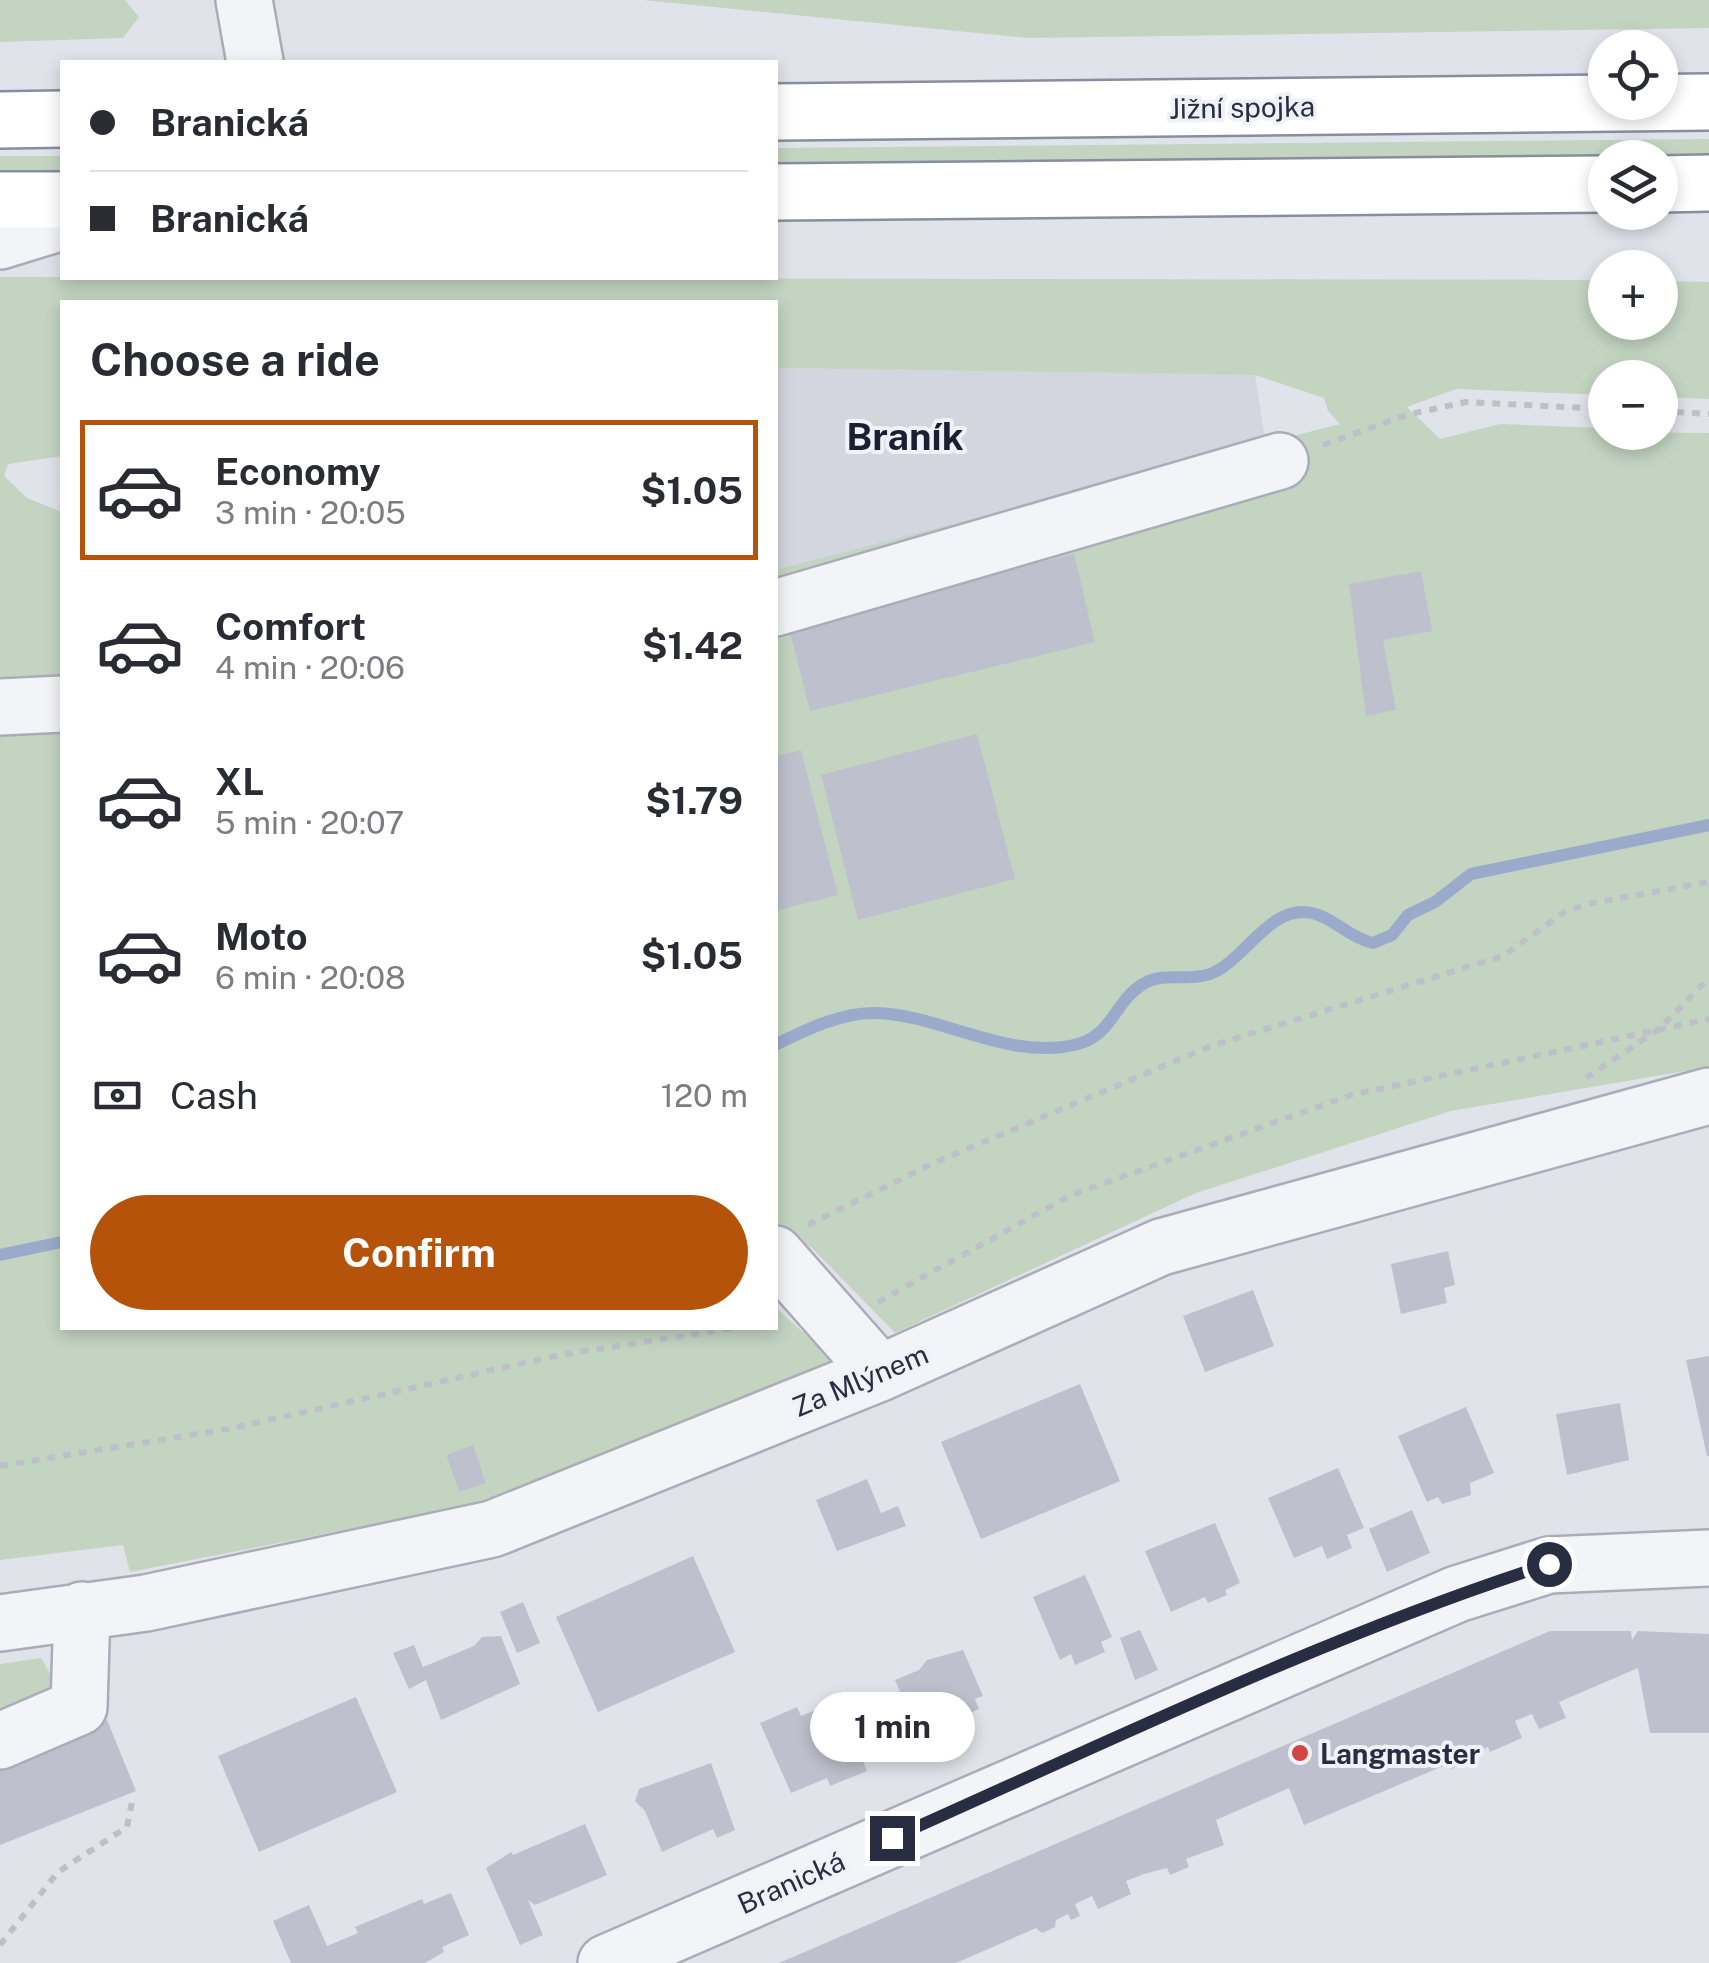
<!DOCTYPE html>
<html lang="en">
<head>
<meta charset="utf-8">
<style>
  body { margin:0; font-family:"Public Sans",sans-serif; background:#f7f7f7; color:#2b2b33; height:100vh; display:flex; flex-direction:column; font-size:38px; white-space:nowrap }
  * { box-sizing:border-box; margin:0 }
  p { font-size:32px; color:#7c7c81 }
  .icon { flex:none; width:55px; height:55px; fill:none; stroke:currentColor; stroke-width:2; stroke-linecap:round; stroke-linejoin:round }
  .map { position:relative; flex:1; overflow:hidden }
  .side { position:absolute; left:60px; top:300px; width:718px; height:1030px; display:flex; flex-direction:column; background:#fff; border-radius:0px; box-shadow:0 5px 15px #0003 }
  .side>* { flex:none }
  .top-card { position:absolute; left:60px; top:60px; width:718px; height:220px; border-radius:0px; box-shadow:0 5px 15px #0003; display:grid; align-content:center; height:220px; padding:0 30px; background:#fff }
  .tools { position:absolute; left:1588px; top:30px; display:grid; gap:20px }
  .tools a { display:grid; place-items:center; width:90px; height:90px; border-radius:50%; background:#fff; box-shadow:0 5px 15px #0003; font-size:50px }
  .end { position:absolute; width:45px; height:45px; margin:-22px; border:12px solid #282d42; background:#fff; box-shadow:0 0 0 5px #fff }
  .from { border-radius:50% }
  .bubble { position:absolute; height:70px; border-radius:35px; background:#fff; box-shadow:0 5px 15px #0003; font-size:32px; font-weight:700; line-height:70px; text-align:center }
  .top-card b { display:flex; align-items:center; gap:35px; height:95px; font-size:38px }
  .top-card b+b { border-top:2px solid #e1e1e2 }
  .top-card i { width:25px; height:25px; background:#2b2b33 }
  ul { padding:0; list-style:none }
  li { display:flex; align-items:center; gap:30px; height:140px; margin:0 20px 15px; padding:0 10px; border:5px solid transparent; border-radius:0px }
  li div { flex:1 }
  li b { display:block; font-size:38px }
  li em { font-style:normal; font-weight:700 }
  li.selected { border-color:#b45309 }
  li>.icon { width:90px; height:90px; stroke-width:1.5 }
  h2 { padding:0 30px; font-size:45px; line-height:120px }
  .pay { display:flex; align-items:center; gap:25px; height:110px; padding:0 30px; font-size:38px }
  .pay p { margin-inline-start:auto }
  .primary-button { display:flex; gap:20px; margin-top:auto; padding:20px 30px }
  .primary-button a { flex:1; height:115px; border-radius:60px; background:#b45309; color:#fff; font-size:40px; font-weight:700; line-height:115px; text-align:center }
  .map>svg:first-child { display:block }
</style>
</head>
<body>
<div class="map">
<svg width="1709" height="1963" viewBox="0 0 1709 1963">
  <rect width="100%" height="100%" fill="#e1e3ea"/>
  <path fill="#d3d5df" d="M775,368l480,7 11,71 -491,124z"/>
  <path fill="#c3d4c1" fill-rule="evenodd" d="M0,0h125l14,17 -16,21 -123,4z
    M643,0h1066v28l-680,10z
    M1709,139v20l-934,10v-21z
    M0,156h62v21h-62z
    M0,277l1605,3v42h55v-41l49,1v117l-49,-2v-19h-55v17l-149,-6 -49,18 33,32 60,-15 105,4v4l104,1v634l-258,44 -255,82 -301,140 -83,-85 -37,-26v-652l565,-146 -12,-13 -4,-13 -69,-23 -480,-7v-66h-713v154l-54,8 -4,12 23,22 35,14v816h713v-21l59,53 -310,135 -394,77 -7,-27 -123,15zM472,1446l14,36 -27,10 -13,-37z
    M41,1658l13,22 -13,26 -41,4v-46z"/>
  <g fill="none" stroke-linecap="round" stroke-linejoin="round">
    <path stroke="#9baacb" stroke-width="12" d="M775,1045c30,-15 67,-33 101,-32 67,2 134,49 202,31 35,-10 37,-43 65,-60 21,-13 46,-2 67,-10 35,-13 59,-70 102,-61 22,5 38,25 61,30l19,-8 16,-20 27,-13 36,-28 238,-49
      M0,1255l62,-13"/>
  </g>
  <path fill="#bec1cd" d="M1074,554l21,88 -285,69 -22,-87z
    M1421,571l11,60 -49,9 13,70 -30,6 -17,-132z
    M977,734l38,145 -157,41 -37,-145z
    M801,750l37,145 -63,16v-154z
    M1448,1251l7,34 -11,3 3,15 -46,11 -10,-50z
    M1253,1290l21,56 -69,26 -22,-56z
    M1709,1356v100h-2l-21,-96z
    M1080,1384l40,97 -139,58 -40,-97z
    M1620,1403l9,57 -62,15 -11,-61z
    M1466,1407l28,66 -24,10 1,12 -29,9 -4,-7 -11,5 -29,-66z
    M473,1445l13,38 -27,9 -13,-37z
    M1338,1468l26,60 -17,7 5,13 -25,11 -5,-13 -28,12 -26,-60z
    M867,1479l14,34 17,-7 8,20 -69,25 -21,-51z
    M1412,1510l18,43 -43,19 -18,-43z
    M1215,1523l25,60 -15,7 2,5 -19,8 -3,-6 -34,15 -26,-61z
    M693,1556l42,96 -137,60 -42,-95z
    M1085,1575l27,62 -11,5 4,10 -30,13 -4,-11 -11,6 -27,-63z
    M523,1602l17,41 -23,10 -17,-41z
    M1140,1630l18,40 -23,10 -15,-42z
    M1550,1631h81l1,9 6,-9 71,3v99h-59l-12,-65 -79,34 7,16 -27,11 -7,-15 -17,7 7,17 -32,14 -2,-5 -10,5 3,4 -30,13 -3,-5 -144,61 -15,-37 -73,32 8,25 -38,14 3,8 -19,8 -3,-7 -23,6 -18,7 5,13 -33,15 -6,-13 -17,8 5,12 -9,4 -3,-6 -12,6 -1,7 -13,6 -6,-5 -80,35h-177z
    M501,1636l19,48 -79,36 -15,-40 -17,9 -16,-36 21,-8 9,22 51,-21 8,-9z
    M963,1650l20,46 -8,3 4,10 -52,23 -4,-10 -8,3 -20,-45 24,-10 8,-10z
    M356,1697l41,95 -138,60 -41,-96z
    M837,1701l30,70 -37,15 -3,-8 -36,15 -31,-70 37,-16 4,9z
    M107,1720l29,71 -136,54v-82z
    M711,1763l24,67 -18,8 -4,-9 -51,23 -17,-41 -10,-10 4,-12z
    M585,1824l22,51 -72,30 -7,-5 15,35 -23,10 -34,-77 25,-16 2,3z
    M451,1893l18,42 -27,12 2,5 -19,11h-134l-18,-42 36,-16 18,41 31,-13 -3,-6 67,-28 2,5z"/>
  <g fill="none" stroke-linecap="round" stroke-linejoin="round">
    <defs>
      <path id="minor" d="M244,0l11,62
        M0,241l62,-19
        M775,608l505,-147
        M0,707l62,-3
        M775,1254l105,119
        M0,1623l146,-20 346,-74 388,-156 281,-126 548,-151
        M0,1741l79,-34 3,-97
        M606,1963l851,-369 92,-29 160,-7"/>
      <path id="highway" d="M775,112l934,-10
        M0,120l62,-1
        M1660,184l49,-1
        M775,192l830,-8
        M0,200h62"/>
    </defs>
    <use href="#minor" stroke="#aaacb8" stroke-width="60"/>
    <use href="#highway" stroke="#888da1" stroke-width="60"/>
    <path stroke="#bec0c9" stroke-width="6" stroke-dasharray="8 8" stroke-linecap="butt" d="M1660,411l49,3
      M1323,445l83,-30 60,-13 139,7
      M1586,1078l73,-49 50,-51
      M808,1225l126,-62 277,-117 292,-90 60,-43 24,-9 122,-22
      M878,1302l193,-107 280,-100 358,-76
      M0,1466l228,-37 332,-74 175,-27
      M0,1945l58,-73 69,-45 5,-25"/>
    <use href="#minor" stroke="#f3f4f8" stroke-width="55"/>
    <use href="#highway" stroke="#fff" stroke-width="55"/>
  </g>
  <g fill="none" stroke-linecap="round" stroke-linejoin="round">
    <path stroke="#282d42" stroke-width="12" d="M892,1838c216,-96 431,-201 657,-274"/>
  </g>
  <circle fill="#d24542" stroke="#f0f2f7" stroke-width="4" cx="1300" cy="1753" r="10"/>
  <g text-anchor="middle" dominant-baseline="central" stroke-width="8" stroke-linejoin="round" paint-order="stroke">
    <g font-size="28" fill="#282d42" stroke="#f0f2f7">
      <text transform="translate(1242 107) rotate(-1)">Jižní spojka</text>
      <text transform="translate(860 1380) rotate(-23)">Za Mlýnem</text>
      <text transform="translate(791 1882) rotate(-24)">Branická</text>
    </g>
    <g font-size="28" font-weight="bold" fill="#282d42" stroke="#f0f2f7" text-anchor="start">
      <text x="1320" y="1753">Langmaster</text>
    </g>
    <g font-size="38" font-weight="bold" fill="#1b1f33" stroke="#f0f2f7">
      <text x="905" y="436">Braník</text>
    </g>
  </g>
</svg>
<div class="tools">
<a><svg class="icon" aria-label="locate" viewBox="0 0 24 24"><circle cx="12" cy="12" r="6"/><path d="M12 2v4M12 18v4M2 12h4M18 12h4"/></svg></a>
<a><svg class="icon" aria-label="layers" viewBox="0 0 24 24"><path d="M12 4l9 5-9 5-9-5zM3 14l9 5 9-5"/></svg></a>
<a>+</a>
<a>−</a>
</div>
<i class="end from" style="left:1549px;top:1564px"></i>
<i class="end" style="left:892px;top:1838px"></i>
<div class="bubble" style="left:810px;top:1692px;width:165px">1 min</div>
<div class="top-card">
<b><i class="from"></i>Branická</b>
<b><i></i>Branická</b>
</div>
<section class="side">
<h2>Choose a ride</h2>
<ul>
<li class="selected"><svg class="icon" aria-label="car" viewBox="0 0 24 24"><path d="M5 17H2v-5l4-1 3-4h7l3 4 3 1v5h-3M9 17h6M6 11h13"/><circle cx="7" cy="17" r="2"/><circle cx="17" cy="17" r="2"/></svg><div><b>Economy</b><p>3 min · 20:05</p></div><em>$1.05</em></li>
<li><svg class="icon" aria-label="car" viewBox="0 0 24 24"><path d="M5 17H2v-5l4-1 3-4h7l3 4 3 1v5h-3M9 17h6M6 11h13"/><circle cx="7" cy="17" r="2"/><circle cx="17" cy="17" r="2"/></svg><div><b>Comfort</b><p>4 min · 20:06</p></div><em>$1.42</em></li>
<li><svg class="icon" aria-label="car" viewBox="0 0 24 24"><path d="M5 17H2v-5l4-1 3-4h7l3 4 3 1v5h-3M9 17h6M6 11h13"/><circle cx="7" cy="17" r="2"/><circle cx="17" cy="17" r="2"/></svg><div><b>XL</b><p>5 min · 20:07</p></div><em>$1.79</em></li>
<li><svg class="icon" aria-label="car" viewBox="0 0 24 24"><path d="M5 17H2v-5l4-1 3-4h7l3 4 3 1v5h-3M9 17h6M6 11h13"/><circle cx="7" cy="17" r="2"/><circle cx="17" cy="17" r="2"/></svg><div><b>Moto</b><p>6 min · 20:08</p></div><em>$1.05</em></li>
</ul>
<div class="pay"><svg class="icon" aria-label="cash" viewBox="0 0 24 24"><path d="M3 7h18v10H3z"/><circle cx="12" cy="12" r="2"/></svg>Cash<p>120 m</p></div>
<div class="primary-button"><a>Confirm</a></div>
</section>
</div>
</body>
</html>
